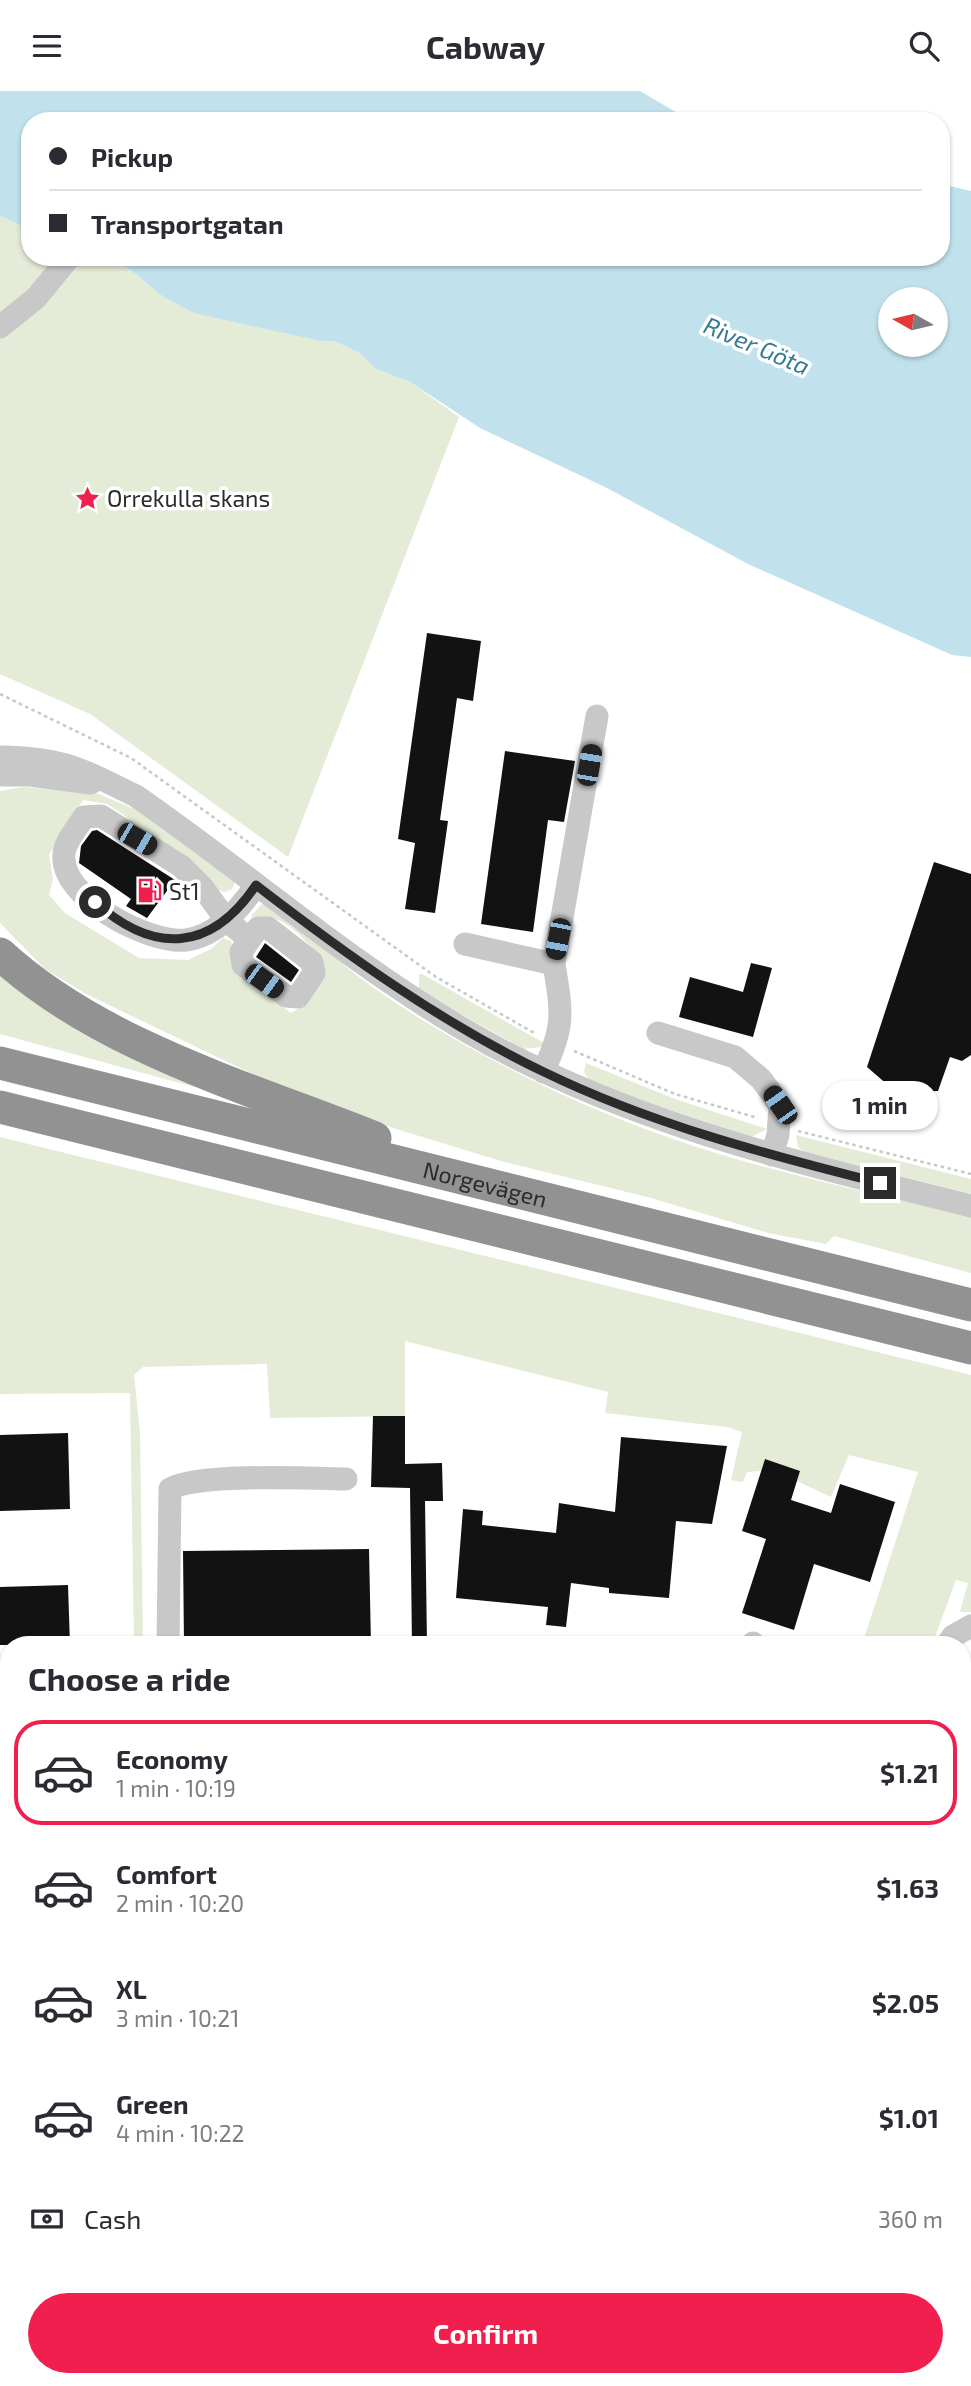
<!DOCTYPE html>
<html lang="en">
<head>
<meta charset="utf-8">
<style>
  body { margin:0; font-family:"Exo 2",sans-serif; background:#f2f2f3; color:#2b2b33; height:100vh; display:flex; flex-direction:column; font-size:26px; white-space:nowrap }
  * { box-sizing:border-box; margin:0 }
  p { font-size:23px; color:#7c7c81 }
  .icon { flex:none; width:38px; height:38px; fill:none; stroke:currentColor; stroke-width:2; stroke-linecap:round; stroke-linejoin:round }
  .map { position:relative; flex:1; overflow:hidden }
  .side { position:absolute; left:0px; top:1545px; width:971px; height:751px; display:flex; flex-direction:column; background:#fff; border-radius:28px 28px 0 0; box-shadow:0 2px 5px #0004 }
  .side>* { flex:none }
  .top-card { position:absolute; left:21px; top:21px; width:929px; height:154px; border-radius:28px; box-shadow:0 2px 5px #0004; display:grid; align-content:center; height:154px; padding:0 28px; background:#fff }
  .needle { width:46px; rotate:278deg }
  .buttons { position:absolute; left:878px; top:196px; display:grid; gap:14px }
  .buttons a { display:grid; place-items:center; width:70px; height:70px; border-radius:50%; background:#fff; box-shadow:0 2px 5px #0004; font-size:35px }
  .end { position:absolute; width:32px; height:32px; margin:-16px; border:9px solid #2b2b2b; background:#fff; box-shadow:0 0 0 4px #fff }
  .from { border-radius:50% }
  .bubble { position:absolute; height:49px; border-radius:24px; background:#fff; box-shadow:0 2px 5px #0004; font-size:23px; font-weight:700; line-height:49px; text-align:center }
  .car { position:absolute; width:21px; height:42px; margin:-21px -10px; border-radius:9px; box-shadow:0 0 5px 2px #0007; background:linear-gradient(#222 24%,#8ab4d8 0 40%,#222 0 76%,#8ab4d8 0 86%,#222 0) }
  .top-card b { display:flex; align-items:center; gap:24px; height:66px; font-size:26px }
  .top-card b+b { border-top:2px solid #e1e1e2 }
  .top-card i { width:18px; height:18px; background:#2b2b33 }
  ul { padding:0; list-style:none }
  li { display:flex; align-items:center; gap:21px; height:105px; margin:0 14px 10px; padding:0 14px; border:4px solid transparent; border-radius:28px }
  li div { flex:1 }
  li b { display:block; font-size:26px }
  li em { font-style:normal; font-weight:700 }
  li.current { border-color:#f11f4d }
  li>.icon { width:63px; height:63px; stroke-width:1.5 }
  h2 { padding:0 28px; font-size:32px; line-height:84px }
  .pay { display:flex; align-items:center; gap:18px; height:77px; padding:0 28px; font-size:26px }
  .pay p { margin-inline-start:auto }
  .action { display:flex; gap:14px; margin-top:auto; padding:14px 28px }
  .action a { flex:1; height:80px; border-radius:42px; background:#f11f4d; color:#fff; font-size:28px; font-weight:700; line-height:80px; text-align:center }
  header { display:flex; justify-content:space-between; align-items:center; height:91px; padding:0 28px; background:#fff; font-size:32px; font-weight:700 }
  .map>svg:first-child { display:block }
</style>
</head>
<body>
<header><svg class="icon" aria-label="menu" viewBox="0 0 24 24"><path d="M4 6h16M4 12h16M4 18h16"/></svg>Cabway<svg class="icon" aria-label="search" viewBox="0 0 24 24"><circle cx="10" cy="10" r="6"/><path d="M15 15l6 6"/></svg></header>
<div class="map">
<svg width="971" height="2295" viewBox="0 0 971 2295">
  <rect width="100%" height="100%" fill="#fff"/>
  <path fill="#e4ebd7" d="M0,125l30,14v27h76l25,13 31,26 159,45h13l24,11 18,17 34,13 49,35 -171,440 -198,-143 -90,-40z
    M23,696l73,6 46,19 95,65 -5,12 -7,3 -8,-2 -96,-77 -14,-9 -24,-4 -34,55 4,24 -4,16 16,18 74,45 49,2 23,-11 12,-11 8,3 7,32 53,40c13,-5 31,-30 34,-44 -9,-20 -45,-64 -68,-47l-6,-6 11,-12c38,17 64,48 97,73 23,17 49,35 75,50 88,53 186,97 285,127 82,25 168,42 252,63v56l-137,-37 -8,8 -58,-11 -117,-35 -150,-37 -105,-32 -112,-40 -196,-94 -43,-26 -45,-46v-132z
    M0,876l220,127 -220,-60z
    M419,883h3l122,69 -2,4 -18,2 -101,-56 -4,-5z
    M586,972l89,36 92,30 -16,8 -66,-19 -95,-37 -6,-9z
    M796,1044l175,44v15l-167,-42 -6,-5z
    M0,1046l971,238v237h-11l8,-29 -12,-3 -24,65h-70l56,-173 -69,-17 -18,42 -34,-16 3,-10 -35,-12 -4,12 -14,1 -4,10 -12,-2 11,-48 -15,-5 -122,-14 3,-21 -203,-51v75l-135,2 -3,-54 -124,3 -9,8 6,58 3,212h-9l-4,-252 -130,1z
    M971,2152v143h-325l4,-8h312l1,-133z"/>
  <path fill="#c1e2ed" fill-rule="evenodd" d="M0,0h640l51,30h-661v109l-30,-14z
    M942,93l29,7v466l-19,-2 -204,-91 -141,-76 -127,-60 -70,-46 -34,-13 -18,-17 -24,-11h-13l-127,-28 -32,-17 -31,-26 -25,-13h836zM891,208h45v46h-45z"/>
  <path fill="#121212" d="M427,542l54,8 -8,60 -16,-3 -17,122 8,1 -13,92 -30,-4 10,-66 -17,-4z
    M505,660l70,10 -11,61 -16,-2 -15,112 -52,-8z
    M97,739l78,50 -28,38 -21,-12 5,-7 -52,-36 2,-17 11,-15z
    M934,771l37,12v181l-9,6 -12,-4 -12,34 -41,2 -30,-26z
    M265,852l34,27 -8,12 -35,-25z
    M751,872l21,5 -19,69 -74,-20 11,-40 53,15z
    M373,1325h32v48l37,-1 1,38h-18l2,144h-15l-2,-157 -39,-1z
    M68,1342l2,76 -70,2v-76z
    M621,1346l106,9 -15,78 -36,-3 -7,77 -60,-5v-5l-38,-5 -5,44 -20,-2 2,-18 -92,-9 7,-89 20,2 -1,14 74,8 3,-30 56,9z
    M765,1368l35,12 -9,29 40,13 9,-29 55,18 -25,80 -56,-18 -20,66 -52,-17 24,-74 -24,-8z
    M369,1458l2,96h-187l-1,-94z
    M68,1494l2,60h-70v-58z"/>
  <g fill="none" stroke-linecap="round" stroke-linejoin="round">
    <path stroke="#c8c8c8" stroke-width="2.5" stroke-dasharray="3.5 3.5" stroke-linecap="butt" d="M0,603l131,64 305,219 100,57
      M574,960l101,43 83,24
      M798,1040l173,43"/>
    <path stroke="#c8c8c8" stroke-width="23" d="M0,236l36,-29 32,-39
      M0,666c64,1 81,12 136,39 110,76 211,165 327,233 158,93 333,133 508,177
      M0,684h30l61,8
      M258,837h10l44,34 2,11 -16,24 -12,-1 -43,-31 -2,-13z
      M249,848l-22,-18 -24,-33 -22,-22 -80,-50 -17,1c-6,10 -19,24 -20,37 -5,43 84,90 122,86 31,-4 54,-31 70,-55
      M465,853l89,20c8,49 11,62 -11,108
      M554,873l43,-248
      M658,942l77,24 26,22 19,26 -2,30 -6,20
      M168,1554l2,-156c28,-16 139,-11 176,-10
      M753,1554v-2
      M947,1554l6,-9 18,-10
      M0,1612h9
      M962,1632l9,-27
      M0,1654h9
      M0,1899h9
      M962,1999l9,2"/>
    <g stroke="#929292" stroke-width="33">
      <path d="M0,863c100,92 250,134 375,184"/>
      <path id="s1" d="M0,972l971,242"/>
      <path d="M0,1016l971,241"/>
    </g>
  </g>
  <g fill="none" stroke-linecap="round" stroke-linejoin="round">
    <path stroke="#2b2b2b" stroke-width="9" d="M95,811c59,53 116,50 161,-17 91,70 184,137 288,187 107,52 221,82 336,111"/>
  </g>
  <defs>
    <symbol id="sight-bare" viewBox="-9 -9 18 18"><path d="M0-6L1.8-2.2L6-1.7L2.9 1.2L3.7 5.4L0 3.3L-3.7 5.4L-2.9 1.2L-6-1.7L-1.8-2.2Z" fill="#f11f4d" stroke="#fff" stroke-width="2.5" paint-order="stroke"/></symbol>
    <symbol id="fuel-bare" viewBox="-9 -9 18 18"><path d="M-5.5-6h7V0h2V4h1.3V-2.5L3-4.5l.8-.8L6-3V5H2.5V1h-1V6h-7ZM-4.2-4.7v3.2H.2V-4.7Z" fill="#f11f4d" stroke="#fff" stroke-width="2.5" paint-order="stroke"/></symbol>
  </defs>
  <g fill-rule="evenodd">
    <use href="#sight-bare" x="70" y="390" width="35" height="35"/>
    <use href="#fuel-bare" x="132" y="782" width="35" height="35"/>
  </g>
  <g text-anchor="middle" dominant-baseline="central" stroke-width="7" stroke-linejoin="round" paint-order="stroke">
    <g font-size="23" fill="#2b2b2b" stroke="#fff" text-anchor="start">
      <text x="107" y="407">Orrekulla skans</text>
      <text x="169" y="800">St1</text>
    </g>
    <g font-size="23" fill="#2b2b2b" stroke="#fff">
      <text stroke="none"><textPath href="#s1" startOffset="500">Norgevägen</textPath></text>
    </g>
    <g font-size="24" font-style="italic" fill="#357b92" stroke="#fff">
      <text transform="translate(757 254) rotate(23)">River Göta</text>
    </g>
  </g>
</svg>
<div class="buttons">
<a><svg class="needle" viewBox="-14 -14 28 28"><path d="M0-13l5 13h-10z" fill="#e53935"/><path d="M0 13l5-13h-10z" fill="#7c7c81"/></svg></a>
</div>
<i class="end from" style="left:95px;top:811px"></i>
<i class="end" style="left:880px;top:1092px"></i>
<div class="bubble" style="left:822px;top:990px;width:116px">1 min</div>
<i class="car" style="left:589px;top:674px;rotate:10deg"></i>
<i class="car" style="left:137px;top:748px;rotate:120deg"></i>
<i class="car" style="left:558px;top:848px;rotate:191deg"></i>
<i class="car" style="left:264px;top:890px;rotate:126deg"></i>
<i class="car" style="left:780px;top:1014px;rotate:325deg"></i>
<div class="top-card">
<b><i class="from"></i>Pickup</b>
<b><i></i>Transportgatan</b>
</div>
<section class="side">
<h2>Choose a ride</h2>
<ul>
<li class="current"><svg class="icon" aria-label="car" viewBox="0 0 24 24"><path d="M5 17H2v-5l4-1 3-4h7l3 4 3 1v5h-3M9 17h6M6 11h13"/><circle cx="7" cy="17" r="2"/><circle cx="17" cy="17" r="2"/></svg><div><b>Economy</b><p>1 min · 10:19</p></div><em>$1.21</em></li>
<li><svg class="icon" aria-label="car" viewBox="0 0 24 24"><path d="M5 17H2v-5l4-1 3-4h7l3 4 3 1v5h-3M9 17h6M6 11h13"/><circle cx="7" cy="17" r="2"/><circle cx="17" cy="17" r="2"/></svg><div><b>Comfort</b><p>2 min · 10:20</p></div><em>$1.63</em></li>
<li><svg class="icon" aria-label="car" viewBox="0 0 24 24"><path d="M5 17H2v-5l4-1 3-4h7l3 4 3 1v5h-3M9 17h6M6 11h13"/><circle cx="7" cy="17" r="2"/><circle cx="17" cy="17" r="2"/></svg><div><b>XL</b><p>3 min · 10:21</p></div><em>$2.05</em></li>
<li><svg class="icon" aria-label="car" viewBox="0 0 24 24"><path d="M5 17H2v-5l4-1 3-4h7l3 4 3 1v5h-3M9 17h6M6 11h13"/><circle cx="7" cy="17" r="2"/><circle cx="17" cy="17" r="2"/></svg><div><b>Green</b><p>4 min · 10:22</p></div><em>$1.01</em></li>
</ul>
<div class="pay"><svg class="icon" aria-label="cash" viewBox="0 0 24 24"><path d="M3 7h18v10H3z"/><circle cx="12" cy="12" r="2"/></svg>Cash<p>360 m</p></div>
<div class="action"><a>Confirm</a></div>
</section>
</div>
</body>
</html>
